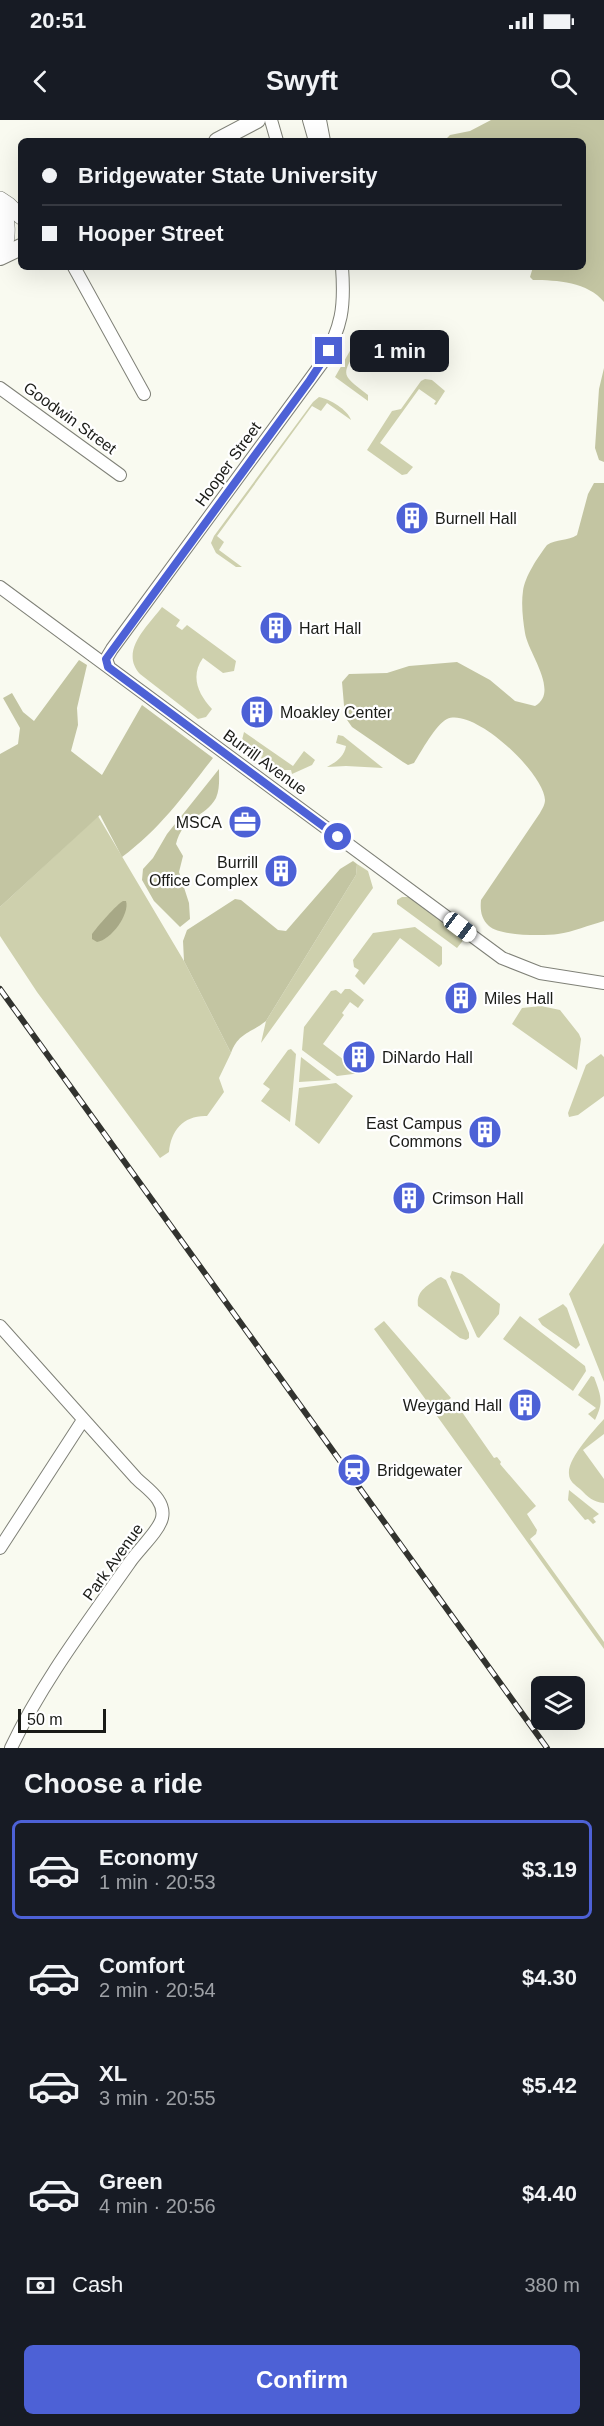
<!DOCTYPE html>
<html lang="en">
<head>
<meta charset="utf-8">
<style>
  body { margin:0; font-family:Arial,sans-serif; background:#20242c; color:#f1f3f6; height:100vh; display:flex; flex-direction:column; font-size:22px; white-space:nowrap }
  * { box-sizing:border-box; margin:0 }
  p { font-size:20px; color:#9ea1a6 }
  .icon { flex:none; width:33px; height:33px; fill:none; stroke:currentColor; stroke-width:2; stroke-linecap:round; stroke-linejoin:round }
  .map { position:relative; height:1628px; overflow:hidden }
  .side { display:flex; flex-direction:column; background:#171b24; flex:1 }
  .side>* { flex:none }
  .guide { position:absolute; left:18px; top:18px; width:568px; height:132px; border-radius:9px; box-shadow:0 6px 24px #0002; display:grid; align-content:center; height:132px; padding:0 24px; background:#171b24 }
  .tools { position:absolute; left:531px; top:1556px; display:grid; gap:12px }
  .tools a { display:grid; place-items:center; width:54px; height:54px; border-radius:9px; background:#171b24; box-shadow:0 6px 24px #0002; font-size:30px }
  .scale { position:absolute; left:18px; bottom:15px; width:88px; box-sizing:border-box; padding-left:6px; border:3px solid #1a1b17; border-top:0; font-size:16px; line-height:21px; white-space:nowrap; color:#1a1b17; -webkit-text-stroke:4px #fff; paint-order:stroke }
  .end { position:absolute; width:27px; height:27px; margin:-14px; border:8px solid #4d61d6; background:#fff; box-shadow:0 0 0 3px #fff }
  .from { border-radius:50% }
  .bubble { position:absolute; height:42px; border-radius:9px; background:#171b24; box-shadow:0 6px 24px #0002; font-size:20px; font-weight:700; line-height:42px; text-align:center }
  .car { position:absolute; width:18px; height:36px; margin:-18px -9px; border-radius:8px; box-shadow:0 0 4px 2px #0007; background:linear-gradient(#fff 24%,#345 0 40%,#fff 0 76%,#345 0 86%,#fff 0) }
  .guide b { display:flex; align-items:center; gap:21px; height:57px; font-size:22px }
  .guide b+b { border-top:2px solid #363941 }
  .guide i { width:15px; height:15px; background:#f1f3f6 }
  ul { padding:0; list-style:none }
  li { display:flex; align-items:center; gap:18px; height:99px; margin:0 12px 9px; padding:0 12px; border:3px solid transparent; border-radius:9px }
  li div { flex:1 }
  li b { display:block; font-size:22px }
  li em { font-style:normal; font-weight:700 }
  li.on { border-color:#4d61d6 }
  li>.icon { width:54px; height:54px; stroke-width:1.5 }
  h2 { padding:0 24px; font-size:27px; line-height:72px }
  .pay { display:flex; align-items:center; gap:15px; height:66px; padding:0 24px; font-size:22px }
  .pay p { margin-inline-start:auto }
  .cta { display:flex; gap:12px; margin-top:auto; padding:12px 24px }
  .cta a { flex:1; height:69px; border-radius:9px; background:#4d61d6; color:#fff; font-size:24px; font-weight:700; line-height:69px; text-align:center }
  .status { display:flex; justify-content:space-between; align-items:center; height:42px; padding:0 30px; background:#171b24; direction:ltr }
  .status svg { height:16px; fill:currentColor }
  header { display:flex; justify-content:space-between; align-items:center; height:78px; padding:0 24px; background:#171b24; font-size:27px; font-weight:700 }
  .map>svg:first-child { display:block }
</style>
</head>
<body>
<div class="status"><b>20:51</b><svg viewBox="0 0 49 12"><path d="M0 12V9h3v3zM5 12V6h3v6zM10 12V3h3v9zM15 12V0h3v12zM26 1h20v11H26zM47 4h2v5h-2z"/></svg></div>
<header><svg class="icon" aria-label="back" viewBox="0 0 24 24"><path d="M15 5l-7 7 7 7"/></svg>Swyft<svg class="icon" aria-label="search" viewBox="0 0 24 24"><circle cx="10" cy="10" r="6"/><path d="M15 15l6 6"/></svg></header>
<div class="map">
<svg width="604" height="1628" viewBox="0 0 604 1628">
  <rect width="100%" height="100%" fill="#f9faf0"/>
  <path fill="#ced0ad" d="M355,222l3,6c-18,29 -16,26 10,47v6l-33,-24z
    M425,259l7,1 13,11 -9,14 -2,-1 2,-3 -17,-12 -39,54 33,24 -6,7 -5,1 -35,-25 25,-39 9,-2 20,-28z
    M319,277c11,2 29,13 32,23l-24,-17 -6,8 -9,-5 -95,130 7,6 -5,8 23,17h-6l-20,-14 -5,-10 3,-7 99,-134z
    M162,487l18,13 -4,6 6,4 5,-5 49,36 -2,10 -11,2 -20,-15c-13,18 -5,36 9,51l-6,8 -8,2 -58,-45c-21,-23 8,-48 22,-67z
    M244,612l49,34 11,-15 11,9 -3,5 -20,9 -1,-4h-14l-16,-12 2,-4 -7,-5 -3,3 -12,-8z
    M338,615l5,1 40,32 -37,-2 -19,1c9,-5 17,-10 19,-21l-10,-3z
    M98,696l86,145 47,92 -12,25 5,14 -17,24c-23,-1 -36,14 -38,36l-9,6 -123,-166 -37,-56v-29z
    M357,744l11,7 5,17 -112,155 5,-22 90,-146z
    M402,777h7l56,41 -8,10 -60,-44v-4z
    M415,807l27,20v17l-3,3 -39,-29 -36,47 -9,-9 4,-6 -5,-3 -1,-7 20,-27z
    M345,869h5l14,11 -6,8 -8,-6 -8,11 2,2 -21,29 38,29 -24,3 -35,-26 2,-23 27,-36 5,-1 5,4z
    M541,886l19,4 19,24 2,5 -4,31 -65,-46 10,-16z
    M291,929l5,5 -6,68 -29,-21 9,-12 -7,-5 25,-34z
    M601,934l3,3v39l-26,19 -9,2 -1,-4 18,-48z
    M301,937l30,23 -32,2z
    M336,963l17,13 -34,48 -24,-19 4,-37z
    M604,1123v139l-35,-88z
    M452,1151l10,3 38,30 -1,10 -20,24 -2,-1 -27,-60z
    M438,1158l3,-1 5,3 23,53v5l-3,2 -6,-2 -42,-32c-2,-15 9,-20 20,-28z
    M563,1184l4,4 13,37 -4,4 -34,-24 -4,-6z
    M520,1196l65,50 1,5 -13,20 -70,-52z
    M384,1201l67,77 -17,13 -60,-82z
    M591,1256l3,1c7,19 10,25 1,43l-7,-6 8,-6 -18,-13z
    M455,1282l39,56 3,-1 4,5 -1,2 36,42 -9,8 10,16 -1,4 -6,5 74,103v7l-167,-233z
    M604,1299v15l-21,16 21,29v24c-11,-1 -16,-6 -24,-14 -5,-4 -11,-8 -11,-15 -2,-15 25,-44 35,-55z
    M569,1370l30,24 -6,4 3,4 -3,2 -5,-5 -3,1 -17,-20z"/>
  <path fill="#c3c5a2" d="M491,0h113v182c-16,-20 -47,-22 -71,-22l-3,-3 3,-10h51v-126h-140l6,-6 20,-4z
    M604,248v94l-5,-2 -4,-12 4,-59z
    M594,363h10v438c-15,4 -31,11 -46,13 -15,2 -58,2 -69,-8 -8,-7 -9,-16 -8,-26l59,-87c2,-4 5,-8 5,-13 -1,-27 -71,-93 -98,-81 -11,5 -26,33 -33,44l-6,2 -5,-3 -51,-35 -7,-10 -3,-35 7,-8 38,-1 22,-7 48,-4 33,18 25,21 20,5c25,-14 -7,-53 -10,-73 -2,-12 -4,-29 -2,-42 2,-15 15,-34 24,-46 9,-6 21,-4 30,-10l11,-41z
    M79,540l8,5 -10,43 1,17 -7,26 31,24 40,-70 71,53c-29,37 -53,71 -91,99l-22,-42 -100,92v-153l18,-10 2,-16 -17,-30 9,-5 11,19 11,9z
    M219,649c0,9 1,20 -3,29 -10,19 -34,19 -40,46l7,12 -4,16 10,31 1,16 -10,8 -26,-26 -12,-21 1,-11 10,-11 14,-24z
    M353,741l4,3 -1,11 -90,146c-15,12 -28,12 -35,32l-47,-92 -1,-20 4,-11 48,-31 6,1 37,30 8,1 54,-62z"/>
  <path fill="#a7a886" d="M123,781h3c4,13 -15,39 -29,41l-5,-3v-5c4,-6 26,-31 31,-33z"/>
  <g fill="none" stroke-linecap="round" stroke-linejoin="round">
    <defs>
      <path id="minor" d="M271,0l6,21
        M309,0l6,21
        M320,0l4,21
        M74,147l70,127
        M0,268l120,87
        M0,467l502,371 38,15 64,10
        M109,547l-3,-8 6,-10 210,-286c20,-37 23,-55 20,-96
        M0,1206l136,152c11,11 30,22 26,40 -3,13 -24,32 -32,44 -42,60 -88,120 -119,186
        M0,1428l83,-128"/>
      <path id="tertiary" d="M0,79l9,6 12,12
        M0,87c11,15 7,31 4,48"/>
      <path id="secondary" d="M217,21l40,-21
        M0,137l21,-10"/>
    </defs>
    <use href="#minor" stroke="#7f8077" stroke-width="14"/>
    <use href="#tertiary" stroke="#7f8077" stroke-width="16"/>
    <use href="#secondary" stroke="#7f8077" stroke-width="18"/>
    <use href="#minor" stroke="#fff" stroke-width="12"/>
    <use href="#tertiary" stroke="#fff" stroke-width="15"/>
    <use href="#secondary" stroke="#fff" stroke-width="16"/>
    <defs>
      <path id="rail" d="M0,869l547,759"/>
    </defs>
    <use href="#rail" stroke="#32332f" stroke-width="6"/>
    <use href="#rail" stroke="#fff" stroke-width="4" stroke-dasharray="11" stroke-linecap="butt"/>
  </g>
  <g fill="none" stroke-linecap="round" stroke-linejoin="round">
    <path stroke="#4d61d6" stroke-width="8" d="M329,231l-19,29 -204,279 2,8 230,170"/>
  </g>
  <defs>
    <symbol id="building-disc" viewBox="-11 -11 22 22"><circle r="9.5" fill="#4d61d6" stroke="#fff"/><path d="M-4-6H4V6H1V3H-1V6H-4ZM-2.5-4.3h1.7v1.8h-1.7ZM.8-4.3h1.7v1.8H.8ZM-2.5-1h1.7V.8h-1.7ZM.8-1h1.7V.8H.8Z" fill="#fff"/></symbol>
    <symbol id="office-disc" viewBox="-11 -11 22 22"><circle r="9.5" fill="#4d61d6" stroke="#fff"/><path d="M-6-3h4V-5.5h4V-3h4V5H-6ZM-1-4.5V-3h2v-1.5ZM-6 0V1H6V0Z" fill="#fff"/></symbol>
    <symbol id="station-disc" viewBox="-11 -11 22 22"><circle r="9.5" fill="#4d61d6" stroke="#fff"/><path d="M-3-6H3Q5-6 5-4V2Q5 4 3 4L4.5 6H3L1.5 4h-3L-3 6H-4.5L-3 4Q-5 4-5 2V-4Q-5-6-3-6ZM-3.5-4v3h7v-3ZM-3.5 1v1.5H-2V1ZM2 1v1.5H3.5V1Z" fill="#fff"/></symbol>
  </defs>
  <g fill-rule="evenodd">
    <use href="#building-disc" x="393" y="379" width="38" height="38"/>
    <use href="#building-disc" x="257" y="489" width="38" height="38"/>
    <use href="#building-disc" x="238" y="573" width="38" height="38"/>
    <use href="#office-disc" x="226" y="683" width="38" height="38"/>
    <use href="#building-disc" x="262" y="732" width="38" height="38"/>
    <use href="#building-disc" x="442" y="859" width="38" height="38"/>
    <use href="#building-disc" x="340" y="918" width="38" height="38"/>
    <use href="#building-disc" x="466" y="993" width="38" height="38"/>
    <use href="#building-disc" x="390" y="1059" width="38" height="38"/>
    <use href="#building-disc" x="506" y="1266" width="38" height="38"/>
    <use href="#station-disc" x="335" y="1331" width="38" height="38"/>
  </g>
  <g text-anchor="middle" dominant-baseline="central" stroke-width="4.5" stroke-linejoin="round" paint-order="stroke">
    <g font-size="16" fill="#1a1b17" stroke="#fff">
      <text transform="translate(70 298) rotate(36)">Goodwin Street</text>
      <text transform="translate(228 344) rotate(-54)">Hooper Street</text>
      <text transform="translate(265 642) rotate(36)">Burrill Avenue</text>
      <text transform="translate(113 1442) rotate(-54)">Park Avenue</text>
    </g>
    <g font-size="16" fill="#1a1b17" stroke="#fff" text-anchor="start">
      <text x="435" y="398">Burnell Hall</text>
      <text x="299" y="508">Hart Hall</text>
      <text x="280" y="592">Moakley Center</text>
      <text x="222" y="702" text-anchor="end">MSCA</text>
      <text x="258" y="742" text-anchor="end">Burrill<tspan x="258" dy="18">Office Complex</tspan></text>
      <text x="484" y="878">Miles Hall</text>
      <text x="382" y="937">DiNardo Hall</text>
      <text x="462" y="1003" text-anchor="end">East Campus<tspan x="462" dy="18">Commons</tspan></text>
      <text x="432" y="1078">Crimson Hall</text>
      <text x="502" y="1285" text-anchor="end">Weygand Hall</text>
      <text x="377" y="1350">Bridgewater</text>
    </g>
  </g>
</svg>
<div class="tools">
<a><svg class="icon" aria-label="layers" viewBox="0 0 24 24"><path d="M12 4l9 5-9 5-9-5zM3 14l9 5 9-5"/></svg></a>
</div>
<div class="scale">50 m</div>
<i class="end from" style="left:338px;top:717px"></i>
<i class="end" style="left:329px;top:231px"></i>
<div class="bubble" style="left:350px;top:210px;width:99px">1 min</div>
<i class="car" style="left:460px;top:807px;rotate:127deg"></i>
<div class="guide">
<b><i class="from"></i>Bridgewater State University</b>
<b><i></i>Hooper Street</b>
</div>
</div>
<section class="side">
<h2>Choose a ride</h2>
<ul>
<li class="on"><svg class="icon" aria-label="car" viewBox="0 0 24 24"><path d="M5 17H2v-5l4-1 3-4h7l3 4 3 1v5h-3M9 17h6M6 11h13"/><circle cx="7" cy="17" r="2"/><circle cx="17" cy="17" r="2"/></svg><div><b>Economy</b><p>1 min · 20:53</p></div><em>$3.19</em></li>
<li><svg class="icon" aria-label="car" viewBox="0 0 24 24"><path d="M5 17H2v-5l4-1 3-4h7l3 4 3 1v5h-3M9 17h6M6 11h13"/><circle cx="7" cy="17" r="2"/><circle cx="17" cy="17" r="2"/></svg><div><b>Comfort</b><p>2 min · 20:54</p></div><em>$4.30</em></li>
<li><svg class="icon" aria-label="car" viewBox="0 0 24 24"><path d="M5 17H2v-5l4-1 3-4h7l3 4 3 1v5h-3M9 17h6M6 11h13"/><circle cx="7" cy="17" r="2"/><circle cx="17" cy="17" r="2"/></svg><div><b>XL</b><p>3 min · 20:55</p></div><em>$5.42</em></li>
<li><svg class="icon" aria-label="car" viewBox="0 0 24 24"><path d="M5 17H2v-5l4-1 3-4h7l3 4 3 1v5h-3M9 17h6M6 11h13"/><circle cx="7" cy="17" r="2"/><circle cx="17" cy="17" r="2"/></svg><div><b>Green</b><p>4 min · 20:56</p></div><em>$4.40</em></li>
</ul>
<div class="pay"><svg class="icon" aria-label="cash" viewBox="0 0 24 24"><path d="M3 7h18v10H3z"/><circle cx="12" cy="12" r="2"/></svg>Cash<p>380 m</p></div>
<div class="cta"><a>Confirm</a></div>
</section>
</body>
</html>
